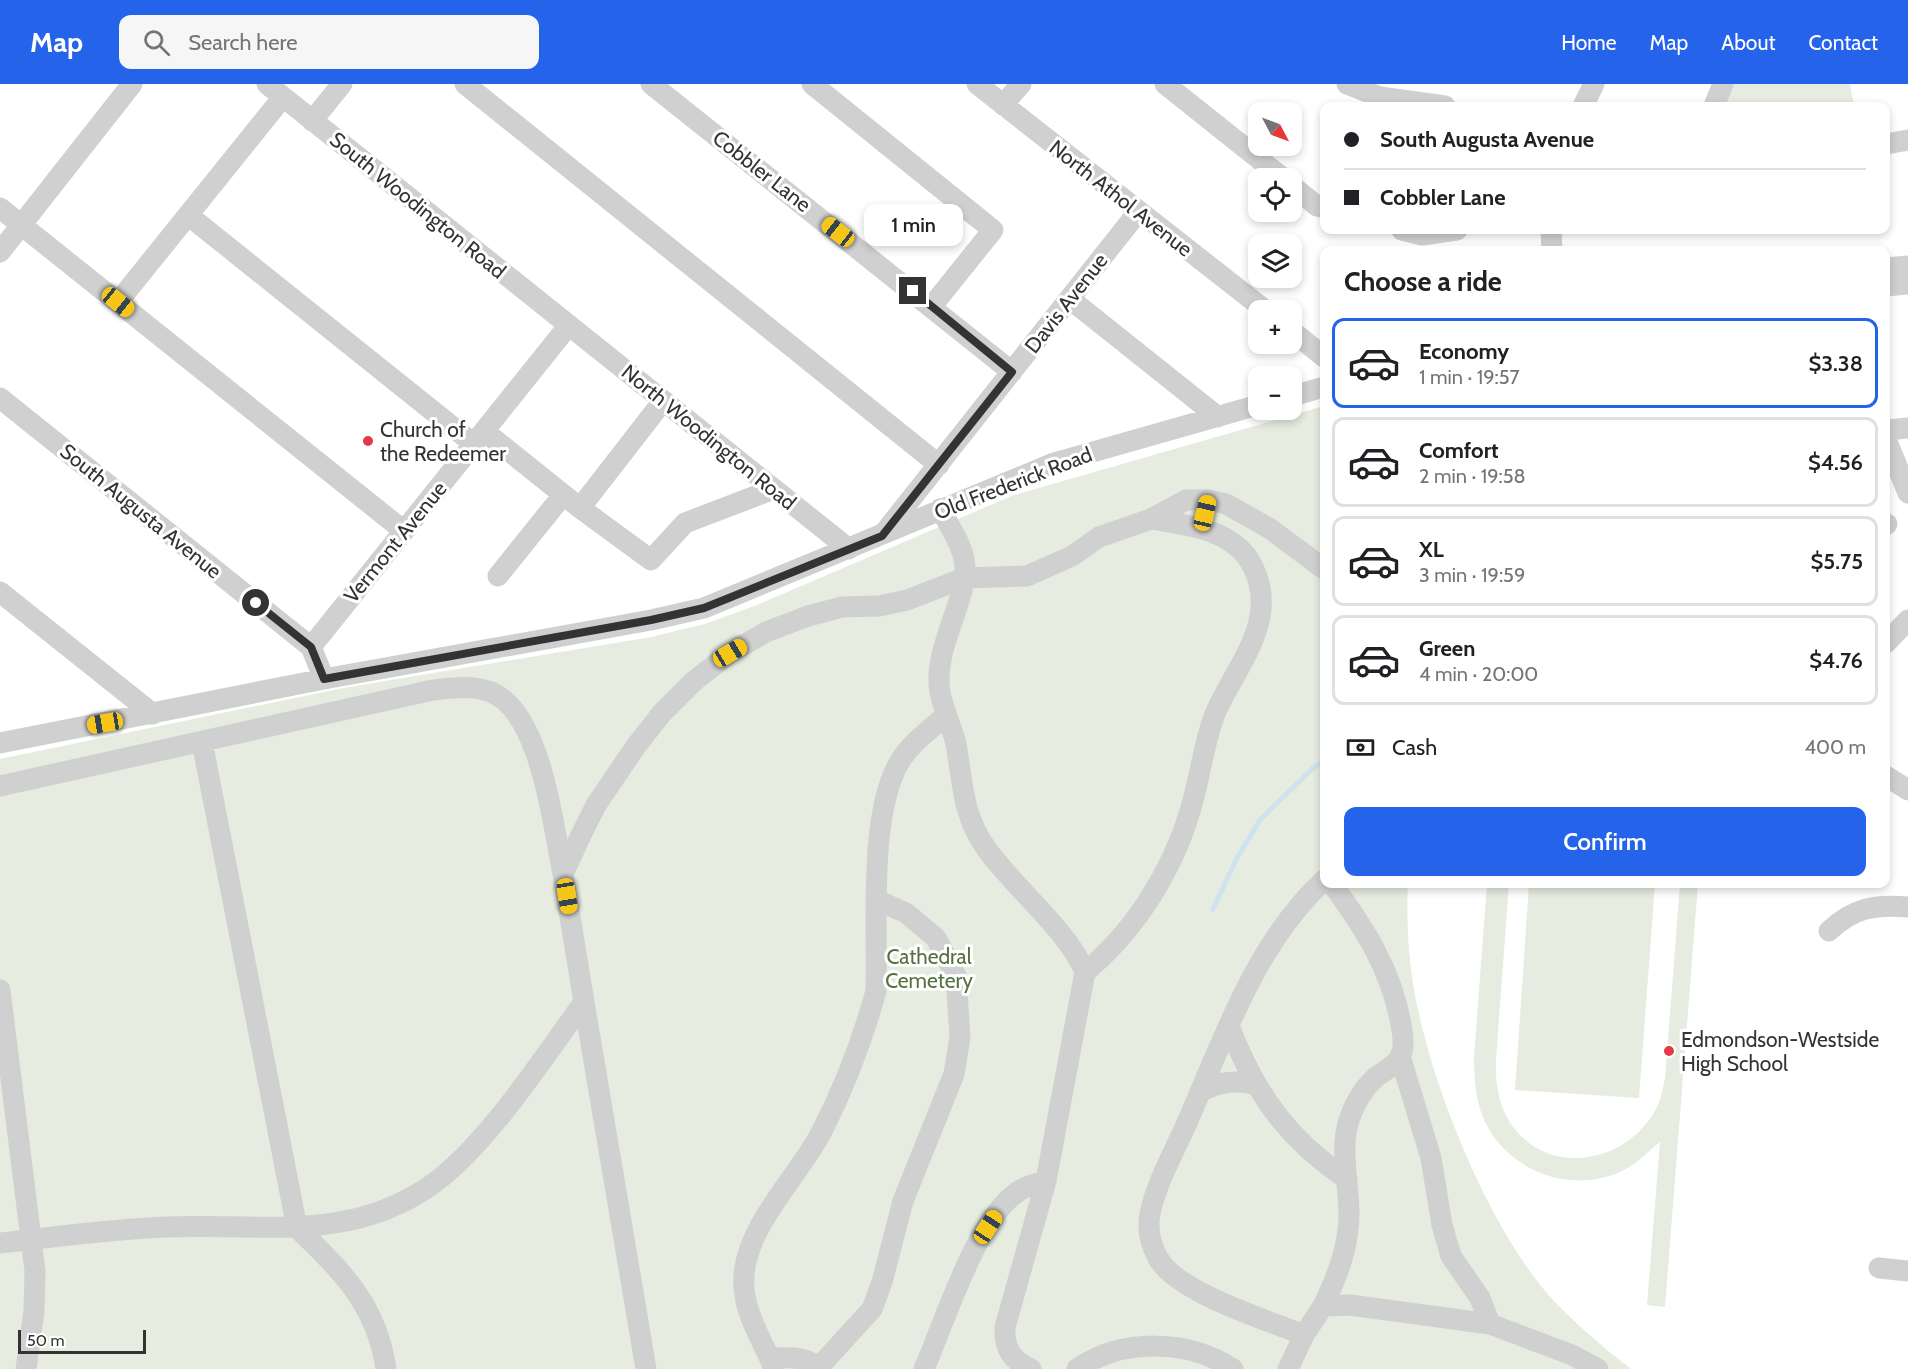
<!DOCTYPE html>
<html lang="en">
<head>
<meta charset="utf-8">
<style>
  body { margin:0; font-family:Cabin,sans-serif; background:#f6f6f6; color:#202124; height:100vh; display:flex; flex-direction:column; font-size:22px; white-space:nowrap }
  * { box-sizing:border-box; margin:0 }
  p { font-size:20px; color:#757577 }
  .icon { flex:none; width:33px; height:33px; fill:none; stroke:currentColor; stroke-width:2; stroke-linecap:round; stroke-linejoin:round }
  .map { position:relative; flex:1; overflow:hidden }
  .panel { position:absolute; left:1320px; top:162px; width:570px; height:642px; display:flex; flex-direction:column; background:#fff; border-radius:12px; box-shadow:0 3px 9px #0003 }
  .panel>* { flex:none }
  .banner { position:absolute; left:1320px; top:18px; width:570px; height:132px; border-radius:12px; box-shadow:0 3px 9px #0003; display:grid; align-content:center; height:132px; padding:0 24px; background:#fff }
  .needle { width:39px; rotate:131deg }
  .controls { position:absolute; left:1248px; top:18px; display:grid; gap:12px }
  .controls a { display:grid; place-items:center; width:54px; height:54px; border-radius:12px; background:#fff; box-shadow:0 3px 9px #0003; font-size:30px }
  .scale { position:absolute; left:18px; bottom:15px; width:128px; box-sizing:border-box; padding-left:6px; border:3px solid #333; border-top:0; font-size:16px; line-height:21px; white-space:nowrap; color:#333; -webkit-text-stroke:4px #fff; paint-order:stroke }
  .end { position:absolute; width:27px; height:27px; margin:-14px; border:8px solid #333; background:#fff; box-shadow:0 0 0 3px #fff }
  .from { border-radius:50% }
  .bubble { position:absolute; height:42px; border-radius:12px; background:#fff; box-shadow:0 3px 9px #0003; font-size:20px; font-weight:600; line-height:42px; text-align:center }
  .car { position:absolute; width:18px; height:36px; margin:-18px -9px; border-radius:8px; box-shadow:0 0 4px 2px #0007; background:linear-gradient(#f5c518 24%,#345 0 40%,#f5c518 0 76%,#345 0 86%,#f5c518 0) }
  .banner b { display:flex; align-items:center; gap:21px; height:57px; font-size:22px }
  .banner b+b { border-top:2px solid #e0e0e0 }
  .banner i { width:15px; height:15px; background:#202124 }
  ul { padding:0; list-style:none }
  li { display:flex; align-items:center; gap:18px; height:90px; margin:0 12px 9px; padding:0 12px; border:3px solid #e0e0e0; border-radius:12px }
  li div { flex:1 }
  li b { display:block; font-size:22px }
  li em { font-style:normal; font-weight:600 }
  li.active { border-color:#2563eb }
  li>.icon { width:54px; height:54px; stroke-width:1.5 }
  h2 { padding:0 24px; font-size:27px; line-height:72px }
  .pay { display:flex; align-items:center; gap:15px; height:66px; padding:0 24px; font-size:22px }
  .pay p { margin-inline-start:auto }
  .action { display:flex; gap:12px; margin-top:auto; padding:12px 24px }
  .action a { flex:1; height:69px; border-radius:12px; background:#2563eb; color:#fff; font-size:24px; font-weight:600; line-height:69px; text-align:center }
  header { display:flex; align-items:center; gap:36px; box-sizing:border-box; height:84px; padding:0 30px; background:#2563eb; color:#fff }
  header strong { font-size:28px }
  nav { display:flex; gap:33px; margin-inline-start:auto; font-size:21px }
  .search { width:420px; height:54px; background:#f6f6f6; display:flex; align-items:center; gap:15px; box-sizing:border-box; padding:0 21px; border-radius:12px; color:#757577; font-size:22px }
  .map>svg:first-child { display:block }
</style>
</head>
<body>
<header>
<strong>Map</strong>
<div class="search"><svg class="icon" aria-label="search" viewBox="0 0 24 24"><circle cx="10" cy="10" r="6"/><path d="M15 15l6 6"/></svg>Search here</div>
<nav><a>Home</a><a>Map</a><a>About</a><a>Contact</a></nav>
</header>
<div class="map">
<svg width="1908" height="1285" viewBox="0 0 1908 1285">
  <rect width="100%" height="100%" fill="#fff"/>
  <path fill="#e6ecdf" d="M1730,0h120l4,22h-133z
    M1324,322v478h84c-2,43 1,88 11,130 19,87 74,221 134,286 24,25 51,48 78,69h-1631v-610l343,-71 308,-51 54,-13 52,-19 257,-110z
    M1487,800h22l-13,174c-1,23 2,47 15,66 38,55 116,39 145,-15 5,-9 7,-21 9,-31l15,-194h18l-33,423 -18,-2 13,-163c-13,10 -24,23 -40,30 -54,24 -120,-5 -139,-60 -6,-18 -7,-36 -7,-55z
    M1529,800h126l-16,214 -124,-8z"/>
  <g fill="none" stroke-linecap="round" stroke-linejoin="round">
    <path stroke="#cfe2ee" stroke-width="5" d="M1213,825l24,-51 23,-38 54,-53 10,-6"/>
    <path stroke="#d0d0d0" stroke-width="21" d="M267,0l582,465
      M465,0l474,381
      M651,0l361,288
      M812,0l181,146 -61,76
      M977,0l288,226
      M1165,0l118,94
      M1347,0l33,13 65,9
      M1003,21l18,-21
      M1583,22l11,-22
      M1714,22l9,-22
      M312,37l30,-37
      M1886,60l22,-4
      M1292,102l25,20 7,2
      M0,124l404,323
      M188,131l286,229
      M1402,146l20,5 35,-5
      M1551,146l1,20
      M0,168l132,-168
      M1886,184l22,-2
      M1886,202l22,-2
      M1070,215l148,118
      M118,218l165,-205
      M1292,247l32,26
      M1292,312l32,-9
      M0,314l311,249 13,32
      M1886,346l22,-2
      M484,347l96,77 71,52 34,-37 89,-34
      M1886,355l22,54
      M580,424l83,-107
      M940,425c9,16 20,32 24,50 8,36 -32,87 -24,133 3,18 12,34 16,52 7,38 6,71 30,104 28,40 81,81 99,124
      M1886,441l1,-1
      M884,449l254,-321
      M498,492l65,-81
      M0,508l153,122
      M1886,559l22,-23
      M311,563l258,-322
      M202,658l95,486c45,42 80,78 89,141
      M0,659l324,-64 327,-59 53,-12 350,-145 204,-58
      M1886,692l22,14
      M0,702l433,-96c19,-2 36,-5 55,1 53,17 65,135 75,183
      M1829,847c24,-23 46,-27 79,-24
      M0,906l35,281 -1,40 -8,58
      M584,918l62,367
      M1229,942c26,67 58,113 118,153
      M1400,972l31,102 11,67 9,31 29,42 10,26
      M1200,1008c18,-10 33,-12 54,-8
      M0,1159c56,-6 111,-14 167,-16 93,-4 180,16 263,-41 56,-39 113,-128 154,-184l-21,-128 18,-39 15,-30 40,-59 26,-33 32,-32 36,-28 36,-21 42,-16 34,-9 37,-1 28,-6 57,-22 63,-2 45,-20 27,-19 52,-18 35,-19h23l17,4 43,24 55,41
      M1879,1184l29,3
      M1323,1222c14,-29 26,-59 26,-92 0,-27 -7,-54 -3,-81 3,-20 15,-43 30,-56 8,-6 19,-11 24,-20 5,-9 3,-23 1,-32 -9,-54 -37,-98 -69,-141
      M1304,1251c-37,-15 -128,-43 -146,-77 -7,-13 -11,-29 -8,-44 6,-32 26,-65 39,-96 37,-85 67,-174 135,-238
      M770,1274c18,0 36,-3 50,11
      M819,1283l53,-58 10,-27 21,-81 51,-127 6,-37 -4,-61 -20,-38 -30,-25 -29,-13
      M774,1285c-12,-31 -33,-59 -30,-94 4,-52 55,-99 78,-144 22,-43 41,-93 54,-140 2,-64 -8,-177 24,-230 11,-18 30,-31 45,-45
      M924,1285c21,-48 51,-146 92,-176 9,-7 19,-9 30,-12
      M1031,1285c-20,-9 -27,-21 -26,-42l41,-146 39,-209c49,-40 87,-100 105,-161 10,-32 13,-66 25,-97 20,-47 65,-93 38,-147 -18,-38 -66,-42 -102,-48
      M1077,1285c45,-31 111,-30 156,0
      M1288,1285l16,-34 19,-29 27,-1 140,19 82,31 26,14"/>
  </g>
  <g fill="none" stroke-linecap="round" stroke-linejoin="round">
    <path stroke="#333" stroke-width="8" d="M256,519l55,44 13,32 327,-59 53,-12 178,-72 130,-164 -99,-81"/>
  </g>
  <g fill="#e63946" stroke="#fff" stroke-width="2">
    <circle cx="368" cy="357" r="6"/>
    <circle cx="1669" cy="967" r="6"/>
  </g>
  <g text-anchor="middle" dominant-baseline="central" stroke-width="6" stroke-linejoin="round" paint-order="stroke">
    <g font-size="21" fill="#333" stroke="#fff">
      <text transform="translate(762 87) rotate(38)">Cobbler Lane</text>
      <text transform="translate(1121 114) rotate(38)">North Athol Avenue</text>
      <text transform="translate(418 121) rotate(39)">South Woodington Road</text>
      <text transform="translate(1066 219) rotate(-52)">Davis Avenue</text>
      <text transform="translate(709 353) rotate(39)">North Woodington Road</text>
      <text transform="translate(1013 399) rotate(-21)">Old Frederick Road</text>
      <text transform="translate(141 427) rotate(39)">South Augusta Avenue</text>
      <text transform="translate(395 458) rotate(-51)">Vermont Avenue</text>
    </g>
    <g font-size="21" fill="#333" stroke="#fff" text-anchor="start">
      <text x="380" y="345">Church of<tspan x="380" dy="24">the Redeemer</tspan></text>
      <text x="1681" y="955">Edmondson-Westside<tspan x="1681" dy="24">High School</tspan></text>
    </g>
    <g font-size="21" fill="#56703f" stroke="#fff">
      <text x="929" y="872">Cathedral<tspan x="929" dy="24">Cemetery</tspan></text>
    </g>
  </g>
</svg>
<div class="controls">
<a><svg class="needle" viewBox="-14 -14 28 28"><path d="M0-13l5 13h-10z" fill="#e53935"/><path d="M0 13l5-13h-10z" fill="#757577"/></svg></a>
<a><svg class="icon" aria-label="locate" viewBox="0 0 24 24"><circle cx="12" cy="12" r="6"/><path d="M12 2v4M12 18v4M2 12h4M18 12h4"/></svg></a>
<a><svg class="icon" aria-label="layers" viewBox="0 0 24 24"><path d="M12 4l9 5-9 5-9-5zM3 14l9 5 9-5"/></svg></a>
<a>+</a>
<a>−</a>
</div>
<div class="scale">50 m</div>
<i class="end from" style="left:256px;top:519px"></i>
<i class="end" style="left:913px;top:207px"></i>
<div class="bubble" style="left:864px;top:120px;width:99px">1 min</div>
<i class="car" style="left:838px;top:148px;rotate:308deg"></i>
<i class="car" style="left:118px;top:218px;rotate:129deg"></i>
<i class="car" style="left:1205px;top:429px;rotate:13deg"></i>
<i class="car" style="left:730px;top:569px;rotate:59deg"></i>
<i class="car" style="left:105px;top:639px;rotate:260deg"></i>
<i class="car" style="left:567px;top:812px;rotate:171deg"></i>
<i class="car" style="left:988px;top:1143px;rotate:33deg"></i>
<div class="banner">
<b><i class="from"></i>South Augusta Avenue</b>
<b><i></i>Cobbler Lane</b>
</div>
<section class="panel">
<h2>Choose a ride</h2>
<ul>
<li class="active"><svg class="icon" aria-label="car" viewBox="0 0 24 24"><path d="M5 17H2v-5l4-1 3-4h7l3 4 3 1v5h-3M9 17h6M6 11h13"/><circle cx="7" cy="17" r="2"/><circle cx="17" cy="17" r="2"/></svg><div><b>Economy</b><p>1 min · 19:57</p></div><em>$3.38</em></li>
<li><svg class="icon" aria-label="car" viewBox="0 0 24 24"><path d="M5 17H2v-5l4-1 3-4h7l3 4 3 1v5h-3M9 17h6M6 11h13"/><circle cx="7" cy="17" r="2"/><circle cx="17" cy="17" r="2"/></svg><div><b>Comfort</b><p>2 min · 19:58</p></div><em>$4.56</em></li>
<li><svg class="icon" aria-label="car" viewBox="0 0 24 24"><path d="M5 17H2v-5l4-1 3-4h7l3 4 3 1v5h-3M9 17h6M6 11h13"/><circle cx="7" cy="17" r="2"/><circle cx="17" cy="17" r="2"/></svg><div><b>XL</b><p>3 min · 19:59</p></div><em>$5.75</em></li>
<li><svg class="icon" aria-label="car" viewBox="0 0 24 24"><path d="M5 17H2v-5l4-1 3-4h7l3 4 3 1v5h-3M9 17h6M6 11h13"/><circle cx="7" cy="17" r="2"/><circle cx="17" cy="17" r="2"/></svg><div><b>Green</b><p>4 min · 20:00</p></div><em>$4.76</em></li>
</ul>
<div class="pay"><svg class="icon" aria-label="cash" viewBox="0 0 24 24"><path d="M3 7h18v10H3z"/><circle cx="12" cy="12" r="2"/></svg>Cash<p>400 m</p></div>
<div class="action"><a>Confirm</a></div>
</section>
</div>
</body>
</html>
